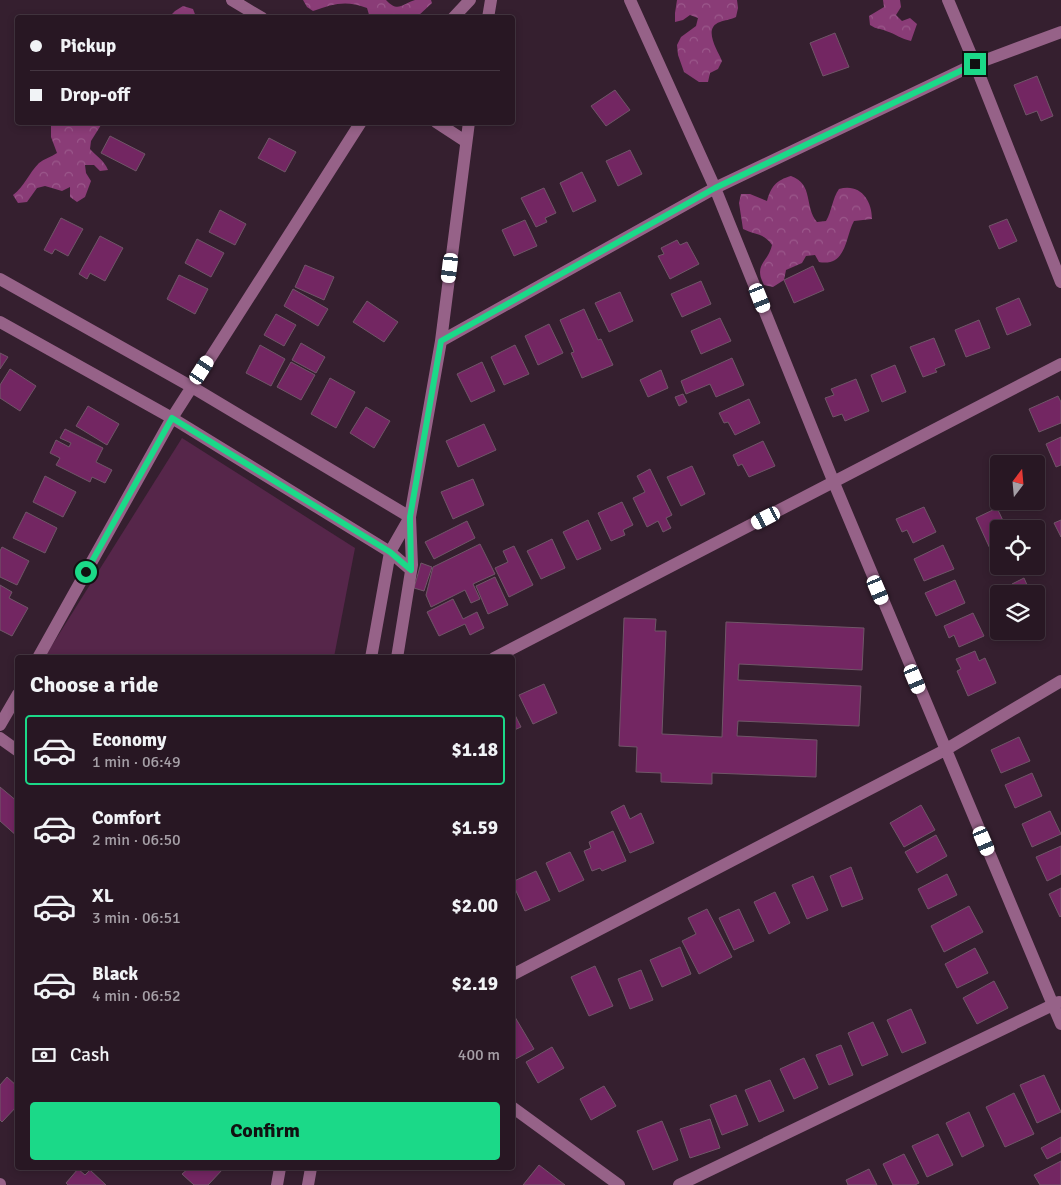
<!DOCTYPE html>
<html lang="en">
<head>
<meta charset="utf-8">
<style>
  body { margin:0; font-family:Signika,sans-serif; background:#342430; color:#f1f3f6; height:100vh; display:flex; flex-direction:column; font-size:19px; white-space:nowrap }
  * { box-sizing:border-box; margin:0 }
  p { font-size:16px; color:#a59fa6 }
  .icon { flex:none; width:28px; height:28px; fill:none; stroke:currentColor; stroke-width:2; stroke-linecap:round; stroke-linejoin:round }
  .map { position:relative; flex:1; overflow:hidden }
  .side { position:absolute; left:15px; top:655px; width:500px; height:515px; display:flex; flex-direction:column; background:#281723; border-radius:5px; box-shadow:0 2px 8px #0003,0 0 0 1px #443641 }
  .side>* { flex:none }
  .banner { position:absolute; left:15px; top:15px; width:500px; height:110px; border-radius:5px; box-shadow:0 2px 8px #0003,0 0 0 1px #443641; display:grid; align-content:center; height:110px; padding:0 15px; background:#281723 }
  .needle { width:32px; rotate:16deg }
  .fabs { position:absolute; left:990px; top:455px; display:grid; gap:10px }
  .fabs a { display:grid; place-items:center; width:55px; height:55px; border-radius:5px; background:#281723; box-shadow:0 2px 8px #0003,0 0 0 1px #443641; font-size:25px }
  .end { position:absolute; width:22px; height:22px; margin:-11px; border:6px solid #1bd988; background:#111; box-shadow:0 0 0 2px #111 }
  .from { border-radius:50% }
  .car { position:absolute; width:15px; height:30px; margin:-15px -8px; border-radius:6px; box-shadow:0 0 4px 1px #0007; background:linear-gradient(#fff 24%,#345 0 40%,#fff 0 76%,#345 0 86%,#fff 0) }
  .banner b { display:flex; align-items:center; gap:18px; height:48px; font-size:19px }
  .banner b+b { border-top:1px solid #443641 }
  .banner i { width:12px; height:12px; background:#f1f3f6 }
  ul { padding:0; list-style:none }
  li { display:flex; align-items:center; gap:15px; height:70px; margin:0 10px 8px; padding:0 5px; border:2px solid transparent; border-radius:5px }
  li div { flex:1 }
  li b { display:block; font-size:19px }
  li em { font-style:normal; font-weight:700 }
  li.active { border-color:#1bd988 }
  li>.icon { width:45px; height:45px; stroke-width:1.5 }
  h2 { padding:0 15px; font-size:22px; line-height:60px }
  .pay { display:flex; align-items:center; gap:12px; height:55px; padding:0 15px; font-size:19px }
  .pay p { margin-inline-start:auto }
  .primary-button { display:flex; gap:10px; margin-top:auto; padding:10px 15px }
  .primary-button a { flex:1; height:58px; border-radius:5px; background:#1bd988; color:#111; font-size:20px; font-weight:700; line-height:58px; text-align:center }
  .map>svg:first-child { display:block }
</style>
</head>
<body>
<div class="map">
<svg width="1061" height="1185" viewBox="0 0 1061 1185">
  <defs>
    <pattern id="forest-crowns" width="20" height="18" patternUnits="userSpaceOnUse" patternTransform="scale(1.25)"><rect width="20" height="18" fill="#8a3c77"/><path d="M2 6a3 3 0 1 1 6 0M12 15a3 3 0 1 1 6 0" fill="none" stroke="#9b588b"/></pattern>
  </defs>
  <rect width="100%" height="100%" fill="#351f2f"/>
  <path fill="url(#forest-crowns)" d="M303,0h83c12,13 16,4 29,0 4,0 11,0 16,0l1,3 -15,14 -47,1 -3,-10c-22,-8 -33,-4 -54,3l-6,-4z
    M677,0h60l1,8 -2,9c-6,3 -11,3 -16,5 -18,6 -2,29 2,39l-4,8 -8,4 -2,9h-9l-15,-10 -6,-17 -1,-10 4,-8 15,-11 2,-8 -8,-3 -7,5 -8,2v-9z
    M883,0h17l1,7 -5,8 6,6 8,-3 7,6 -6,17c-10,-2 -15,-7 -25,-10 -7,-3 -8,-1 -16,-6l-1,-9 15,-9z
    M183,6l10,3 3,8h-27l6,-6z
    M55,122l45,1 1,2 -10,16 -1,8c7,8 14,11 18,21l-8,1 -6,-6h-9l1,8 5,8 -6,16 -8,5 -7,-5v-10l-8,4 -17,-5 -8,2 -10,14 -9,1 -5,-8c11,-8 16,-22 26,-32 5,-4 12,-6 18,-10l-6,-16v-11z
    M791,176c23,8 13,31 26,46l9,-1c6,-10 6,-22 13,-32 21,-6 33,11 33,30l-18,2c-9,16 -7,46 -35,41l-4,-7 -9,1 -4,7 -16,7 -2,10 -11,7 -9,-2c-11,-21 4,-22 8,-40 -8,-12 -17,-10 -29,-16l-4,-26 2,-9h9l17,7c4,-14 9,-21 24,-25z"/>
  <path fill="#56264a" d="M182,438l173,110 -21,109 -290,1z"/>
  <path fill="#732662" stroke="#705668" d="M835,33l14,34 -26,9 -13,-33z
    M1037,76l16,40 -12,5 -4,-10 -11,4 -12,-30z
    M615,90l15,20 -24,16 -15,-20z
    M110,136l35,18 -9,17 -35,-18z
    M269,138l27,14 -11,20 -27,-14z
    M630,150l12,24 -24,12 -12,-25z
    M582,172l14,29 -23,11 -13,-29z
    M544,188l12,25 -11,5 2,4 -11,5 -15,-29z
    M220,210l26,14 -11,21 -26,-13z
    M61,218l22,11 -15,27 -13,-7 -3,5 -8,-4z
    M1007,219l10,22 -18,8 -10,-23z
    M525,220l12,26 -23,10 -12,-26z
    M100,236l23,12 -18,33 -15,-8 -3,6 -8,-5z
    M197,239l27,14 -13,24 -26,-14z
    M677,240l3,5 7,-3 12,22 -29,15 -12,-23 6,-2 -3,-6z
    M305,265l29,12 -10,23 -29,-13z
    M813,266l11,24 -30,13 -10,-23z
    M179,275l29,14 -13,25 -28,-15z
    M701,281l10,23 -29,13 -11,-23z
    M293,289l35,20 -10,17 -34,-20z
    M620,292l13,29 -24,11 -14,-29z
    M1019,298l12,27 -24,10 -11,-27z
    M367,301l31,21 -14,20 -31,-20z
    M584,309l14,31 3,-1 12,26 -31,13 -11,-25 3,-1 -14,-32z
    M276,314l20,11 -12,21 -20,-11z
    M720,318l11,23 -30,13 -10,-23z
    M979,320l11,28 -24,9 -11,-27z
    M549,324l14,29 -25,12 -13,-29z
    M934,338l11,27 -10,4 2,3 -14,5 -13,-30z
    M301,343l24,14 -9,16 -24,-13z
    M260,345l25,14 -14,27 -25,-13z
    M515,345l14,29 -25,11 -13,-28z
    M0,353l8,4 -8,12z
    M732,358l12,27 -28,12 -6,-13 -24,10 -5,-13z
    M291,362l24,13 -14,25 -24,-13z
    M482,362l13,29 -24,11 -14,-28z
    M895,365l11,27 -24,10 -11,-27z
    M10,369l26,17 -16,25 -20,-13v-13z
    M661,370l7,18 -20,9 -8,-17z
    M330,378l25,14 -19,36 -25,-14z
    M856,379l13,32 -24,10 -3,-7 -9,3 -8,-19 9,-3 -3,-6z
    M683,394l4,8 -8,4 -4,-9z
    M1058,396l3,6v21l-22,9 -10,-23z
    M749,399l11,24 -25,12 -7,-13 -4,1 -5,-10z
    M88,406l31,18 -12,21 -31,-19z
    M366,407l24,14 -16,27 -24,-15z
    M484,424l12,26 -38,17 -12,-26z
    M65,429l38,19 -7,14 16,8 -7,13 -13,-6 -2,5 -34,-17 4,-7 -10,-5 6,-13 13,7 2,-4 -11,-5z
    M1061,437v28l-5,2 -10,-23z
    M763,441l12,25 -26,11 -7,-13 -4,2 -5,-11z
    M692,466l13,28 -24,12 -14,-29z
    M650,469l22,46 -6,3 5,10 -8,4 -5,-11 -11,6 -14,-29 12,-6 -8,-16z
    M45,476l31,16 -13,25 -30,-15z
    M473,479l11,26 -31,14 -12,-27z
    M622,502l11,23 -10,5 2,5 -14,6 -13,-28z
    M924,507l12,25 -23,11 -6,-13 -5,2 -6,-13z
    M997,508l10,21h-8v20l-7,4 -16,-35z
    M26,512l31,16 -12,25 -32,-15z
    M588,520l13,29 -24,11 -14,-28z
    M1061,520v17l-7,-14z
    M467,521l8,17 -41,21 -9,-17z
    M552,539l13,29 -24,11 -14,-28z
    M480,544l15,30 -22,10 7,15 -9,4 -6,-13 -34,17 -5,-12 7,-28z
    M943,545l11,24 -30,12 -10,-22z
    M514,546l19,39 -24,12 -14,-29 13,-6 -5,-11z
    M2,547l27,14 -12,24 -17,-8v-26z
    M421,563l11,4 -8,24 -10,-3z
    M495,577l13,28 -20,9 -12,-28z
    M1024,578l7,16h-15l-4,-10z
    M955,580l10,23 -29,13 -11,-23z
    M0,585l12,7 -3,6 19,10 -16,28 -12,-6z
    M453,599l10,20 14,-7 7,16 -14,7 -5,-11 -26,12 -12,-24z
    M973,613l11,23 -25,11 -5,-12 -5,3 -5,-12z
    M624,618l32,1 -1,12h11l-4,103 60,3 4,-115 138,6 -2,42 -123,-6 -1,16 123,6 -2,40 -121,-5 -1,15 80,4 -1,37 -104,-4v11l-51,-2v-9l-25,-1 1,-25 -18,-1z
    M975,651l4,10 6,-3 11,25 -28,13 -11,-25 4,-2 -5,-10z
    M544,684l13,29 -24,11 -14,-29z
    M512,709l9,18 -9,4z
    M1019,737l11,24 -29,12 -10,-23z
    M1032,773l10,23 -27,12 -10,-23z
    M0,787l18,15v35l-18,-16z
    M624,805l6,14 11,-6 13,30 -24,10 -19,-41z
    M921,805l14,25 -31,17 -14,-24z
    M1050,811l11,23 -29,13 -10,-23z
    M613,831l13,30 -24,10 -2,-3 -8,3 -8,-20 7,-3 -2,-6z
    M936,835l11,21 -30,17 -12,-21z
    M1061,846v28l-14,7 -11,-24z
    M570,852l14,28 -25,12 -13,-29z
    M851,867l12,32 -21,8 -12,-31z
    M536,871l14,29 -25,11 -13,-29z
    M947,874l10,21 -29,14 -10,-20z
    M813,876l15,34 -21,9 -15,-34z
    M1061,888v28l-1,1 -11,-23z
    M775,892l15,31 -21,11 -15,-32z
    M969,906l14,26 -39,20 -13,-26z
    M707,909l25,48 -33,17 -17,-33 14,-7 -8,-16z
    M739,909l15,32 -20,9 -15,-32z
    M680,947l11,27 -29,13 -12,-27z
    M975,948l13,25 -31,15 -12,-24z
    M595,966l18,40 -24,10 -18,-39z
    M641,970l12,30 -23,9 -12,-30z
    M994,981l14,27 -31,16 -14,-26z
    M911,1009l15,34 -24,10 -15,-33z
    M512,1012l22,37 -22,12z
    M873,1022l15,33 -26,11 -14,-33z
    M841,1045l12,30 -24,10 -13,-30z
    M552,1047l12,21 -26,15 -12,-21z
    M804,1058l14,30 -24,11 -14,-30z
    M1044,1075l17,37 -24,11 -17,-38z
    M7,1077l11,10v18l-16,17 -2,-2v-35z
    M770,1080l14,31 -25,11 -14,-32z
    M604,1086l12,20 -25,14 -11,-21z
    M1014,1093l20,41 -29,13 -19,-40z
    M736,1095l12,30 -26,10 -12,-30z
    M969,1112l15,34 -22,11 -16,-34z
    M710,1119l10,29 -30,10 -10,-29z
    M662,1121l16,39 -25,10 -16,-39z
    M938,1134l15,31 -26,12 -15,-31z
    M1061,1137v15l-14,7 -6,-11z
    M904,1154l15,29 -4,2h-22l-10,-21z
    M1061,1161v24h-21l-6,-10z
    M539,1165l26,20h-42z
    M189,1168h32l2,1 -15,16h-14l-12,-11z
    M78,1169l7,6 5,-5 16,15h-38l-2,-2z
    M869,1169l8,16h-29l-2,-5z"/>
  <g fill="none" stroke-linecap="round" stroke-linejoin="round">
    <path stroke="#966288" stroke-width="12" d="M232,0l30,18
      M630,0l85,188 119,295 227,541
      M948,0l27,64 86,218
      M453,18l17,-18
      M488,18l3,-18
      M436,122l29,19
      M0,279l192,108 218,130
      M0,322l172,96 218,134 21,18
      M441,341l274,-153 260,-124 86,-32
      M38,658l134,-240 189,-296
      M371,658l19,-106 20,-35
      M397,658l15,-93 -2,-48 31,-176 28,-219
      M494,658l567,-294
      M0,725l18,-31
      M0,738l18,13
      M512,975l433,-225 116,-69
      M512,1107l107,78
      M0,1184v1
      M277,1185l3,-17
      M308,1185l3,-17
      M679,1185l380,-183"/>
  </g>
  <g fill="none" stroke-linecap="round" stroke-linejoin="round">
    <path stroke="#1bd988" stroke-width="6" d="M86,572l86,-154 218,134 21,18 -1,-53 31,-176 274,-153 260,-124"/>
  </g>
</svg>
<div class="fabs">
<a><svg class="needle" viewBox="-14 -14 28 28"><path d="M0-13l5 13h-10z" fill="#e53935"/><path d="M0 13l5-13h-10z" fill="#a59fa6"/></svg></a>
<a><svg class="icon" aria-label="locate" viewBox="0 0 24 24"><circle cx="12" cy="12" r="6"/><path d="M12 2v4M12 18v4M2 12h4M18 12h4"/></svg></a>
<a><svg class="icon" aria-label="layers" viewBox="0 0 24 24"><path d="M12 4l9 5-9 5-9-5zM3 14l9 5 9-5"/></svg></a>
</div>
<i class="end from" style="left:86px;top:572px"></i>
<i class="end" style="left:975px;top:64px"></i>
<i class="car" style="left:450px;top:268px;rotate:187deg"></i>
<i class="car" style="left:760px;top:298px;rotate:158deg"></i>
<i class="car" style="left:202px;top:370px;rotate:33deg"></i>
<i class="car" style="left:766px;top:518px;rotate:243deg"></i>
<i class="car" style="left:878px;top:590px;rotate:157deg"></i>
<i class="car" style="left:915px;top:679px;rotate:157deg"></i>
<i class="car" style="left:984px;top:841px;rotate:157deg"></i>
<div class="banner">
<b><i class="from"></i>Pickup</b>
<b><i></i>Drop-off</b>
</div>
<section class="side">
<h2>Choose a ride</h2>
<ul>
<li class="active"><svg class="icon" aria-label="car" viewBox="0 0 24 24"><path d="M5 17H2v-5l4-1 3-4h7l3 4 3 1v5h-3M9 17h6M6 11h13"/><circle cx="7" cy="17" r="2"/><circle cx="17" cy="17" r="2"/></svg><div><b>Economy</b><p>1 min · 06:49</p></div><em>$1.18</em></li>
<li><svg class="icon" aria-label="car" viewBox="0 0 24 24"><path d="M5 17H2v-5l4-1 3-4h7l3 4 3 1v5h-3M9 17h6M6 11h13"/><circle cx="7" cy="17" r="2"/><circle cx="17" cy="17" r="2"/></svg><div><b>Comfort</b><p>2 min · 06:50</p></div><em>$1.59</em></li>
<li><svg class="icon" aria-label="car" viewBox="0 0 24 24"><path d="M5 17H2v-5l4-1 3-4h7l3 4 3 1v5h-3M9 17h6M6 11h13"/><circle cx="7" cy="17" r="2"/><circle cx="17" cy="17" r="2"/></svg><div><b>XL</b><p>3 min · 06:51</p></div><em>$2.00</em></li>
<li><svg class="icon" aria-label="car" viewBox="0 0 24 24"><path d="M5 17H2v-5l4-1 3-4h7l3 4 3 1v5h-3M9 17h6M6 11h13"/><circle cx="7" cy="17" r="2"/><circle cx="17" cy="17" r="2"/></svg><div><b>Black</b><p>4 min · 06:52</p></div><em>$2.19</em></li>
</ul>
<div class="pay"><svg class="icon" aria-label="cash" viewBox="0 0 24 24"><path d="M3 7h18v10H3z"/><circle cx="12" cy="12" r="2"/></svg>Cash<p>400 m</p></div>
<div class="primary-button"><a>Confirm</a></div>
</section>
</div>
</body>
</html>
